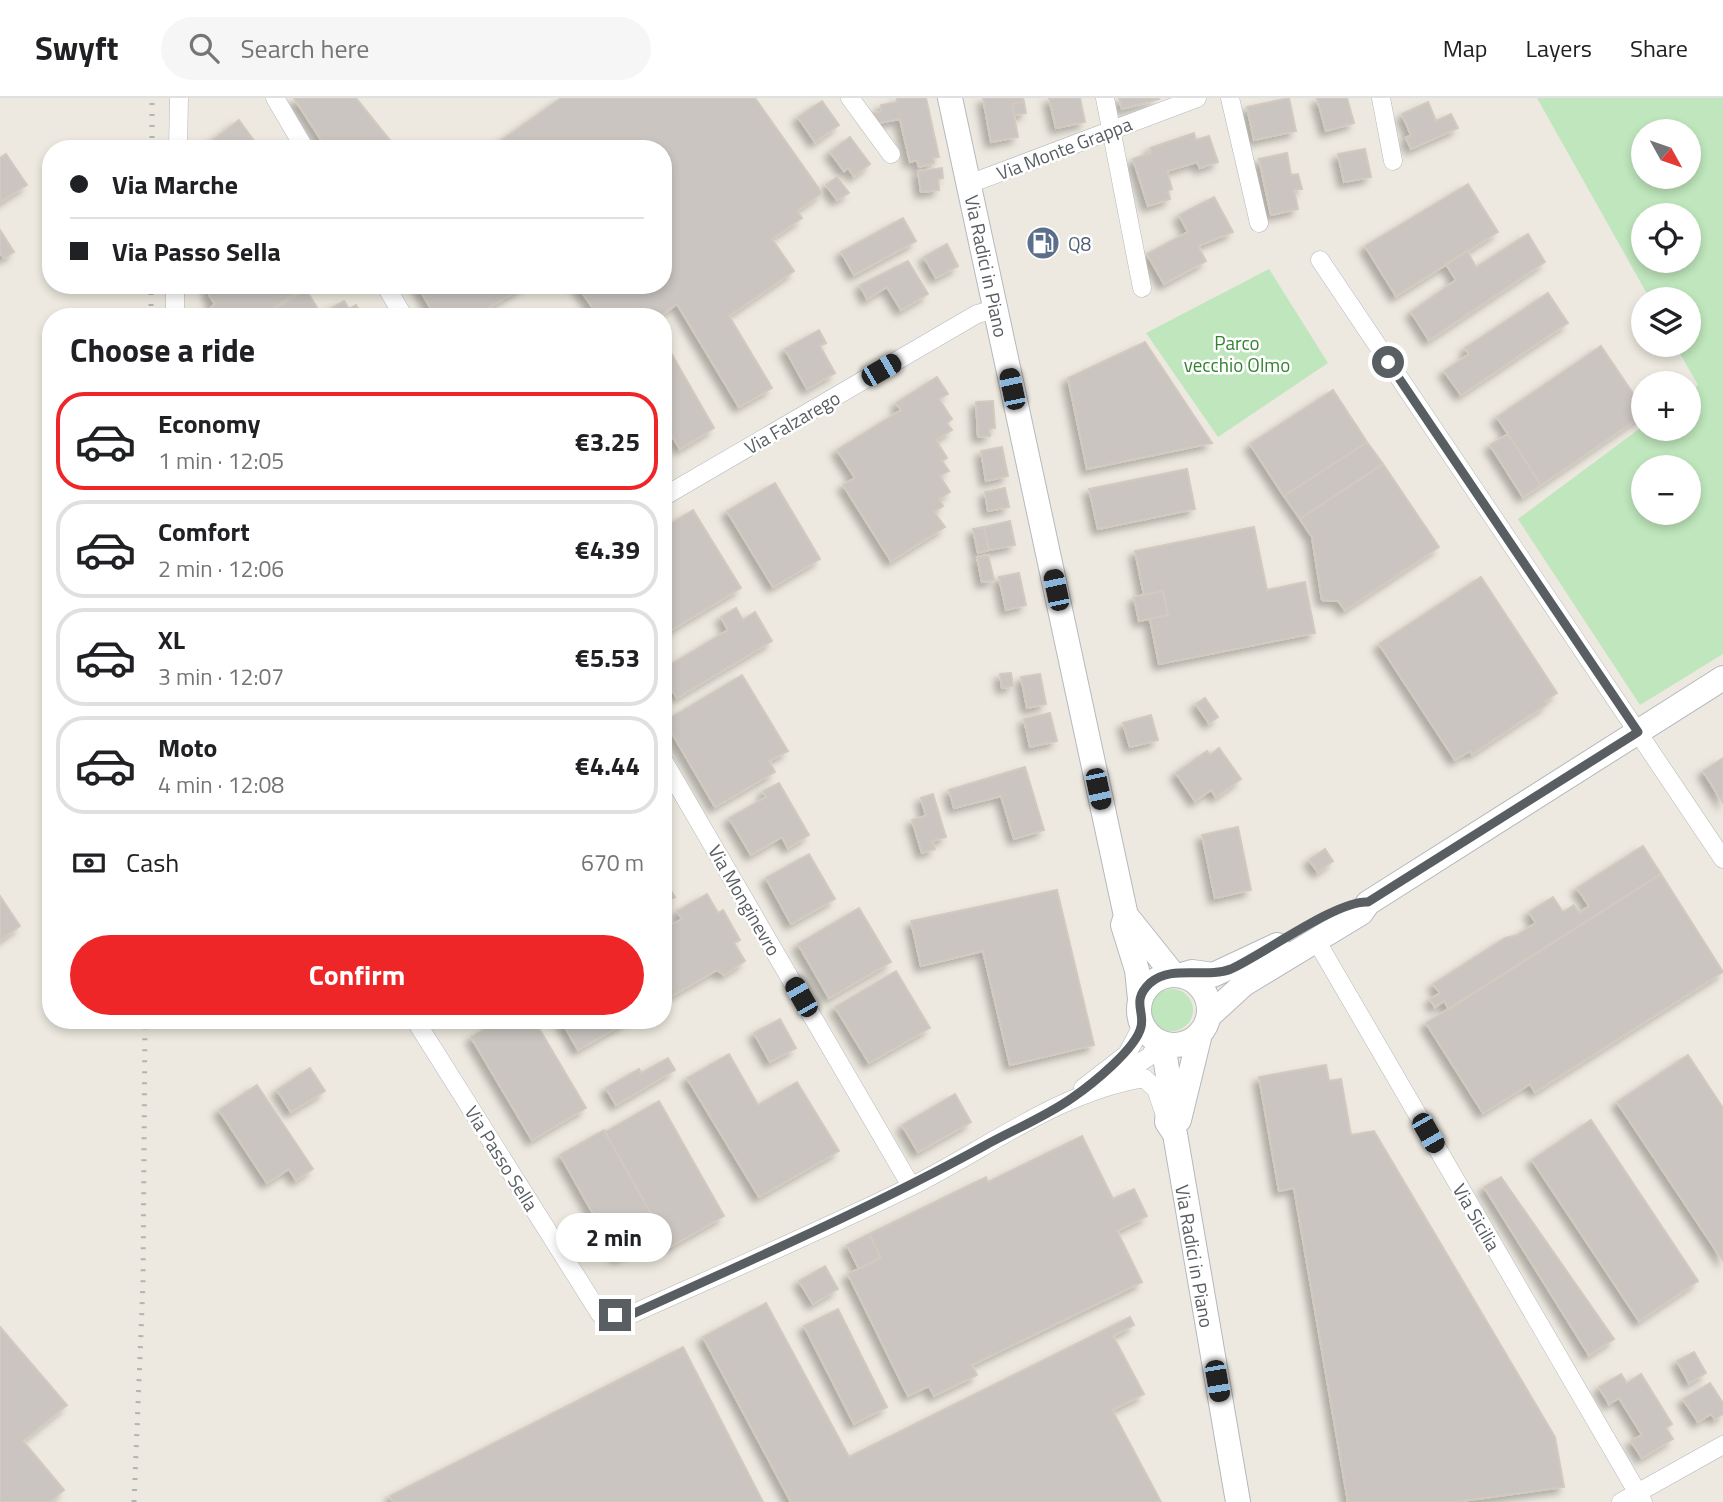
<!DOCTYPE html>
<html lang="en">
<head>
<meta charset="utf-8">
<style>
  body { margin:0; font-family:"Titillium Web",sans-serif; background:#f6f6f6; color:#202124; height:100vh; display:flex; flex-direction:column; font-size:26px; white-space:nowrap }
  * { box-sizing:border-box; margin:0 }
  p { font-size:23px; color:#757577 }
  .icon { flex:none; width:38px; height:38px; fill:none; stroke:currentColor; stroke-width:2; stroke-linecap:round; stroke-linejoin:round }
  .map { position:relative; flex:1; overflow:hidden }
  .sheet { position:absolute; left:42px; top:210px; width:630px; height:721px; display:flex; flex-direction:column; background:#fff; border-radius:28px; box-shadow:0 4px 10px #0003 }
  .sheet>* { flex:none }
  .top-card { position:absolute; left:42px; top:42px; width:630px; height:154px; border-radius:28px; box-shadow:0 4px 10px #0003; display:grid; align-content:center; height:154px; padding:0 28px; background:#fff }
  .needle { width:46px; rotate:130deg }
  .buttons { position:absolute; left:1631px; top:21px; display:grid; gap:14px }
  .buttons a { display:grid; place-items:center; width:70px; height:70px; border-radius:50%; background:#fff; box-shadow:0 4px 10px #0003; font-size:35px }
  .end { position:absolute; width:32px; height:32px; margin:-16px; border:9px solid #595e62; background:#fff; box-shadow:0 0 0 4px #fff }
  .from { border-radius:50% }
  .bubble { position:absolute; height:49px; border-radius:24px; background:#fff; box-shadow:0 4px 10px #0003; font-size:23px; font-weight:700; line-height:49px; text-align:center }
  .car { position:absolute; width:21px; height:42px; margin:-21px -10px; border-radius:9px; box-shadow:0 0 5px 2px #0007; background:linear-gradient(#222 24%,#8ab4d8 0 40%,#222 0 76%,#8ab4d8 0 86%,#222 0) }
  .top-card b { display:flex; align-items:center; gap:24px; height:66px; font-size:26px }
  .top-card b+b { border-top:2px solid #e0e0e0 }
  .top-card i { width:18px; height:18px; background:#202124 }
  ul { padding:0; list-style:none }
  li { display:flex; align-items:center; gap:21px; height:98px; margin:0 14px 10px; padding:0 14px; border:4px solid #e0e0e0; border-radius:28px }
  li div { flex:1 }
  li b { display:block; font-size:26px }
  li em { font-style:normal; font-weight:700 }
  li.active { border-color:#ee2628 }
  li>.icon { width:63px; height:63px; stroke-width:1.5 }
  h2 { padding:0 28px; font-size:32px; line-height:84px }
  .pay { display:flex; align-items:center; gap:18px; height:77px; padding:0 28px; font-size:26px }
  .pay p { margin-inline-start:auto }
  .action { display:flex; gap:14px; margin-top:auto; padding:14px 28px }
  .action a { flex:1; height:80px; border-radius:42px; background:#ee2628; color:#fff; font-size:28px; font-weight:700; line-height:80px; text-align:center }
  header { display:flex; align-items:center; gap:42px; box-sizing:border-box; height:98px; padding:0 35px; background:#fff; border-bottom:2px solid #e0e0e0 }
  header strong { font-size:33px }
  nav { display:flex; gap:38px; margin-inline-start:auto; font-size:24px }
  .search { width:490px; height:63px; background:#f6f6f6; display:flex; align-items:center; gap:18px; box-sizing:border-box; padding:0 24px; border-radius:38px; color:#757577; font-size:26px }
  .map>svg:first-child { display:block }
</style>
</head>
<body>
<header>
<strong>Swyft</strong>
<div class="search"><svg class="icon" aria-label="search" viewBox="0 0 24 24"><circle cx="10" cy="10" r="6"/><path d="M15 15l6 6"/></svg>Search here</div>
<nav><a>Map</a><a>Layers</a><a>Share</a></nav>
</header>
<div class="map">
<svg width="1723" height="1404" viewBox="0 0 1723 1404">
  <defs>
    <filter id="shadow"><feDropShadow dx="-5.5" dy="5.5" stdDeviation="3.5" flood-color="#0004"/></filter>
  </defs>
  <rect width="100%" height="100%" fill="#ede9e0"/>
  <path fill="#bfe6bc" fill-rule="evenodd" d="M1537,0h186v556l-83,51 -122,-186 125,-93v3h46v-37l9,-7 -23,-40h14v-46h-39zM1643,33h46v46h-46zM1643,117h46v46h-46zM1643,369h46v46h-46z
    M1269,171l59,94 -110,74 -72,-104z
    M1151 912a21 21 0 1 1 42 0a21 21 0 1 1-42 0Z"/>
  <path fill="#cac5c0" stroke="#d2cabf" stroke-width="2" filter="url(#shadow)" d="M294,0h62l41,51h-70z
    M561,0h194l67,95 -25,18 5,7 -30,21 22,32 -65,45 43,72 -33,19 -62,-103 -18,13h-60l-22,-32h86v-136h-174z
    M897,0h29l13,59 -6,1 1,5 -15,4 -2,-7 -7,2 -10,-43 -26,5 -6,-10 13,-2v-7l16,-3z
    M983,0h40l1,4 -12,2 6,33 -27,5z
    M1049,0h31l5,24 -29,6z
    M1119,0h39l1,1 -37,10z
    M1289,0l7,33 -42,9 -7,-33z
    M1317,0h30l7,25 -28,8z
    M822,3l17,24 -24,17 -17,-25z
    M1024,4l2,11 -12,2 -2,-11z
    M1428,4l8,19 15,-7 7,14 -47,21 -5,-11 5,-3 -9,-21z
    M239,22l21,29h-59z
    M1194,35l2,7 13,-4 9,26 -18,6 -3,-6 -30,9 5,18 -4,2 2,8 -22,7 -15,-47 18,-6 -1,-5z
    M850,39l20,27 -16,12 -6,-8 -4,3 -14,-19z
    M1365,51l6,28 -27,5 -6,-28z
    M1287,55l4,22 7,-1 4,15 -8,1 4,19 -27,6 -12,-56z
    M6,56l21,31 -27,17v-44z
    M942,70l1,10 -5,1 1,11 -18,2 -3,-21z
    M837,79l12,16 -12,7 -11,-15z
    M1468,86l30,48 -102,64 -31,-50z
    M1214,99l19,35 -35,14 8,15 -42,23 -17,-30 41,-22 -9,-17z
    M903,120l13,23 -62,34 -13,-23z
    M0,132l14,22 -10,6 -4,-5z
    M1528,136l17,28 -116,78 -18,-28 45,-32 -10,-16 21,-13 9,16z
    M947,146l11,22 -22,12 -12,-21z
    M908,163l20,33 -27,16 -14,-23 -20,12 -7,-14z
    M209,187h91l2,3 -41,29h-59l13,-13 -6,-9z
    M417,187h110l-54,32h-37z
    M306,192l15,24 23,-13 5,8 7,-4 7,12h-102z
    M1548,195l20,30 -107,72 -17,-24 25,-17 -4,-6z
    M819,232l7,13 -6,3 15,27 -28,16 -22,-40z
    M663,241l51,89 -34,21 -17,-28z
    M1145,244l67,101 -125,26 -19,-91z
    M1601,248l42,62v7l-102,70 -44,-68z
    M937,279l11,17 -9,5 13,20 -5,4 5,7 -16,10 11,18 -5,3 7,10 -9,5 10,16 -11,7 4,7 -9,6 11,15 -54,34 -48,-76 12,-7 -18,-28 64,-40 -5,-7z
    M1333,292l34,52 -83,54 -34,-52z
    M993,303l2,27 -6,1 1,7 -12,1 -2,-35z
    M1508,336l33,51 -18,12 -33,-52z
    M1367,344l16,22 -83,55 -16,-23z
    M1002,349l6,29 -22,5 -5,-30z
    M1383,366l56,83 -94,63 -7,-9 -16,-1 -10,-63 -12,-18z
    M1187,371l8,40 -97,20 -9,-40z
    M775,385l45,76 -47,28 -46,-76z
    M1005,390l4,19 -21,4 -3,-19z
    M693,412l48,78 -78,47v-107z
    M1010,423l5,24 -26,5 -5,-23z
    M984,429l5,23 -11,3 -5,-24z
    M1254,429l13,63 38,-8 10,51 -156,31 -9,-45 18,-4 -5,-24 -19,4 -9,-44z
    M988,457l6,25 -12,2 -5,-25z
    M1019,475l7,32 -20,5 -7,-33z
    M1481,479l76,116 -12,8 2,3 -75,50 -2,-3 -15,9 -76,-116z
    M1163,493l5,24 -29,6 -5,-24z
    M736,510l7,12 12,-8 17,29 -95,57 -14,-23v-6l65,-39 -7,-13z
    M1011,575l2,13 -11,2 -2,-14z
    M1040,576l6,30 -19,4 -6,-31z
    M742,577l46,76 -19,10 6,11 -60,35 -50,-86z
    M1205,600l13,19 -9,6 -13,-19z
    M1050,615l7,28 -27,6 -6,-28z
    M1151,617l7,25 -28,7 -7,-24z
    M1219,650l22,31 -25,18 -5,-7 -16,11 -19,-28 31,-22 3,4z
    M1723,660v45l-20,-32z
    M1025,669l19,63 -30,9 -13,-43 -47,12 -5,-18z
    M779,685l30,52 -21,13 -6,-11 -31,18 -22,-37 37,-21 -3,-6z
    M933,696l13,43 -14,4 3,8 -13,4 -10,-33 14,-4 -5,-18z
    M1238,729l13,63 -36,8 -13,-63z
    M1643,748l18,28 -212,135 -5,-8 -9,6 -5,-8 10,-6 -7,-9 72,-46 12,-3 19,-12 -7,-11 24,-15 10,15 11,-7 5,8 10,-7 -12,-18z
    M1325,751l8,12 -15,11 -9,-12z
    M809,756l26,45 -44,25 -25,-46z
    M1661,776l62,98 -188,120 -5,-8 -47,29 -57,-90z
    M663,780l12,19 -12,6z
    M1057,792l37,155 -84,20 -27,-114 -62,15 -10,-45z
    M707,796l11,19 5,-3 17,30 -6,3 11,18 -21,14 -7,-5 -54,31v-71l19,-11 -5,-8z
    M0,798l20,30 -20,14z
    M859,810l32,54 -62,36 -31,-54z
    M896,873l34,57 -61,35 -34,-56z
    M780,921l16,29 -26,14 -16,-29z
    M501,922h33l52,88 -54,32 -61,-103z
    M561,922h69l-52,30z
    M729,956l29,51 39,-23 42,69 -80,46 -72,-119z
    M1688,957l35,53v153l-106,-159z
    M668,960l7,12 -59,35 -10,-17 33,-19 2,4z
    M1326,967l3,16 12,-2 10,56 23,-4 181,306 9,50 -109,15h-107l-54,-314 -15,3 -20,-114z
    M310,970l15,23 -34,21 -14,-22z
    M257,987l56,84 -17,11 -7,-11 -22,14 -48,-73z
    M955,996l16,28 -53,30 -16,-27z
    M659,1003l65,115 -54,31 -65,-115z
    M1591,1022l107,161 -59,40 -107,-161z
    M604,1032l58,103 -44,25 -58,-103z
    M1082,1038l31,63 21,-10 13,27 -30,15 25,51 -170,83 5,10 -43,21 -5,-10 -21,10 -60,-122 33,-16 -12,-24 117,-57 2,5z
    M1501,1079l113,162 -25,16 -105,-168z
    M869,1136l12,24 -22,11 -12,-24z
    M825,1168l13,23 -25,15 -14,-23z
    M766,1205l83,154 281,-140 4,8 -21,11 31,58 -32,16 49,92h-370l-88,-165z
    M838,1211l49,98 -33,17 -50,-98z
    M0,1229l67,78 -44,36 41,49 -14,12h-50z
    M683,1249l80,155h-370l-3,-6z
    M1694,1254l12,21 -17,10 -12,-22z
    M1621,1276l6,9 14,-9 31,50 -6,4 7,11 -31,19 -11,-17 11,-6 -23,-37 -10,6 -10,-17z
    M1710,1285l13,20v11l-8,5 -4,-5 -13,8 -15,-23z"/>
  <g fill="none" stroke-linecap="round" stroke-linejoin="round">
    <defs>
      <path id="street" d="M275,0l30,51
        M850,0l41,56
        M1105,0l37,190
        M1230,0l29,125
        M1381,0l12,63
        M178,51l1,-51
        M969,86l228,-86
        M1320,162l403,599
        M385,187l19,32
        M175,219v-32
        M663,399l314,-183 19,-5
        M663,662l248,426
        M1316,842l327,562
        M415,922l185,294 30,1c93,-42 188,-83 280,-128 77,-38 148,-95 234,-109l12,11 9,26
        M1111,983l39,-25 9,-14
        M1083,990l44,-34 15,-28
        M1621,1404l102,-57"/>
      <path id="secondary" d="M950,0l176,818 -3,9 14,45 3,29
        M1129,821l44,55
        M1139 912a35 35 0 1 1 70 0a35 35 0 1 1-70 0Z
        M1182,877l10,-3 21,3 64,-30
        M1209,918l35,-32 117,-71 7,-10 355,-225
        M1163,946l7,44 -3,34 8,12 63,368
        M1179,1022l21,-86"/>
    </defs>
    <use href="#street" stroke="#b3b8bc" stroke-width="19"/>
    <use href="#secondary" stroke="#b4b9be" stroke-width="26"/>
    <use href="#street" stroke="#fff" stroke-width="18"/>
    <use href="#secondary" stroke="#fff" stroke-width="24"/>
    <path stroke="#b2b3b3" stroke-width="5" stroke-dasharray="2 9" stroke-linecap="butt" d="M152,51v-51
      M151,219v-32
      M134,1404l9,-218 2,-264"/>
  </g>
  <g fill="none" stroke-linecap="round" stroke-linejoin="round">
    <path stroke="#595e62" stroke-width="9" d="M615,1217h15c119,-54 239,-106 354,-169 29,-16 61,-29 88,-48 19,-13 64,-49 69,-71 4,-16 -10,-26 9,-44 22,-19 56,-4 81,-14 33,-15 106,-69 137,-67l270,-170 -250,-370"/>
  </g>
  <defs>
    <symbol id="fuel-disc" viewBox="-11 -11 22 22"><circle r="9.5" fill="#5c6f8a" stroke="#fff"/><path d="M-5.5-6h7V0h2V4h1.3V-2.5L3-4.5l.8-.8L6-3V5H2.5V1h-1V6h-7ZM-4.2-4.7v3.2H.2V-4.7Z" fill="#fff"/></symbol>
  </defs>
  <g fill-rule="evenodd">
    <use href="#fuel-disc" x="1024" y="126" width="38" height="38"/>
  </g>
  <g text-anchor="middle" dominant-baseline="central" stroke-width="5" stroke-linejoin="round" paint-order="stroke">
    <g font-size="19" fill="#595e62" stroke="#fff">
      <text transform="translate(1064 50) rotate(-21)">Via Monte Grappa</text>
      <text transform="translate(987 168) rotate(78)">Via Radici in Piano</text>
      <text transform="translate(792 324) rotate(-30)">Via Falzarego</text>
      <text transform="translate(745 802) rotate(60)">Via Monginevro</text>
      <text transform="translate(502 1060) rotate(58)">Via Passo Sella</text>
      <text transform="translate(1477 1119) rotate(60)">Via Sicilia</text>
      <text transform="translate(1195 1158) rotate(80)">Via Radici in Piano</text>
    </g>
    <g font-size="19" fill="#4e5e75" stroke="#fff" text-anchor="start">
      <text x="1068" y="145">Q8</text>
    </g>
    <g font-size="19" fill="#348231" stroke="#fff">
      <text x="1237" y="244">Parco<tspan x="1237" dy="22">vecchio Olmo</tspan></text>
    </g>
  </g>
</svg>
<div class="buttons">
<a><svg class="needle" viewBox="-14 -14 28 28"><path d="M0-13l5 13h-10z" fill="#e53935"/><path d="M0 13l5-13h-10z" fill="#757577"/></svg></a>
<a><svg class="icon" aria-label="locate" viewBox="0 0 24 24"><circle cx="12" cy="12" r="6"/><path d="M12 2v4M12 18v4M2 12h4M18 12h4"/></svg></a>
<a><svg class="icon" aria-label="layers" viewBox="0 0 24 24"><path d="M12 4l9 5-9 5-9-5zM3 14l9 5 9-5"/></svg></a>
<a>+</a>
<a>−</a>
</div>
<i class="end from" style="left:1388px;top:264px"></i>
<i class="end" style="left:615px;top:1217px"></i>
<div class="bubble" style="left:556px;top:1115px;width:116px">2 min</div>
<i class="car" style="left:881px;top:272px;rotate:60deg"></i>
<i class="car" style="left:1012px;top:291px;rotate:348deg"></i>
<i class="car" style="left:1056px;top:492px;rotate:348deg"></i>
<i class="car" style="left:1098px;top:691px;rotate:168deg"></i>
<i class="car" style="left:801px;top:899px;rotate:330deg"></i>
<i class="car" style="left:1428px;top:1035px;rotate:150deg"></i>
<i class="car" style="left:1217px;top:1283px;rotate:170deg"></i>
<div class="top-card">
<b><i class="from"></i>Via Marche</b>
<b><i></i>Via Passo Sella</b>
</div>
<section class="sheet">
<h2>Choose a ride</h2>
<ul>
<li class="active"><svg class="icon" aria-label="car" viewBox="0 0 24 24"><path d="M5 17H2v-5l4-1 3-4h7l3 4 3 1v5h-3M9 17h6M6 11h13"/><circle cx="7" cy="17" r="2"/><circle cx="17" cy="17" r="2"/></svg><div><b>Economy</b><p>1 min · 12:05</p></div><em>€3.25</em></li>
<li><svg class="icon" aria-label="car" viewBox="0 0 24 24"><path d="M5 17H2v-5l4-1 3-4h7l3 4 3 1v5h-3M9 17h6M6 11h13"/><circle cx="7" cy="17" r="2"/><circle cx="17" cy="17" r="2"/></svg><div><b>Comfort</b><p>2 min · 12:06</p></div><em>€4.39</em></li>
<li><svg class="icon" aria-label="car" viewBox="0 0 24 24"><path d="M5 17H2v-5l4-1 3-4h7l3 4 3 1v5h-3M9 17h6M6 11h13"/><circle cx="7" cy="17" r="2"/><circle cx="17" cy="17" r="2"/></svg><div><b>XL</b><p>3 min · 12:07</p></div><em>€5.53</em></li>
<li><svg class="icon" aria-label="car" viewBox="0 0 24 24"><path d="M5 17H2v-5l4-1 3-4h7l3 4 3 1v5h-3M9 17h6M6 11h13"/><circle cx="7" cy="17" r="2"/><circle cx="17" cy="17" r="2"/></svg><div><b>Moto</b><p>4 min · 12:08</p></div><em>€4.44</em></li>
</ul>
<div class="pay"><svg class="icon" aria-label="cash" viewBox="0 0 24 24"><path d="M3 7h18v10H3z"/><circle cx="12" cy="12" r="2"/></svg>Cash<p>670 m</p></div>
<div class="action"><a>Confirm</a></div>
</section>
</div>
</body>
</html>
